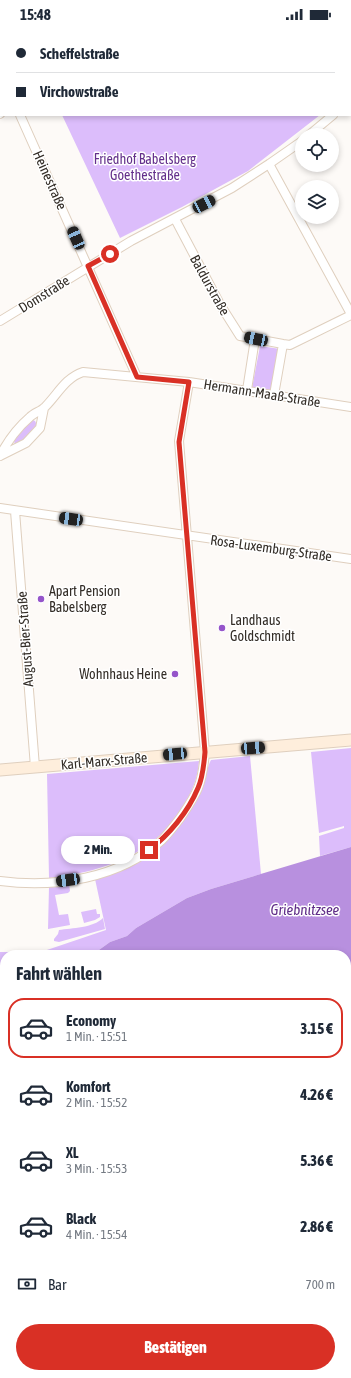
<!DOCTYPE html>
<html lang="de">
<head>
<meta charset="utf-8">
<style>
  body { margin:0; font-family:"Asap Condensed",sans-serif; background:#f2f2f3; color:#1f2937; height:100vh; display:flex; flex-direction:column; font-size:15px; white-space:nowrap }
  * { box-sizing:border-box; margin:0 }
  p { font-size:13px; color:#747a83 }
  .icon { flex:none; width:22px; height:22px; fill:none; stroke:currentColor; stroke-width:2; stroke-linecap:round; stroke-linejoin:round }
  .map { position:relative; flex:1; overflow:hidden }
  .details { position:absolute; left:0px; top:922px; width:351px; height:428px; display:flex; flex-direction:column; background:#fff; border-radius:16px 16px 0 0; box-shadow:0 2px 6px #0003 }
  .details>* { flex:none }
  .top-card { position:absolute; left:0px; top:0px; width:351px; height:88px; box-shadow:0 2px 6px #0003; display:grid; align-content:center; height:88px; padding:0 16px; background:#fff }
  .controls { position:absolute; left:295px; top:100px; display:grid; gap:8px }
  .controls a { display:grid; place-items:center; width:44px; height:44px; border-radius:50%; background:#fff; box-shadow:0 2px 6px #0003; font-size:20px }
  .end { position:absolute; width:18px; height:18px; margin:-9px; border:5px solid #d93025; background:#fff; box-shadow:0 0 0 2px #fff }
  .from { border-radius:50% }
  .bubble { position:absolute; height:28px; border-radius:14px; background:#fff; box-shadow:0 2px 6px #0003; font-size:13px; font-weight:800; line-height:28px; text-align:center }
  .car { position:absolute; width:12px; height:24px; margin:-12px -6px; border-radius:5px; box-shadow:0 0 3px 1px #0007; background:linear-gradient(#222 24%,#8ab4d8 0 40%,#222 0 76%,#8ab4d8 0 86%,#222 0) }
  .top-card b { display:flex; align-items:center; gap:14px; height:38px; font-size:15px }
  .top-card b+b { border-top:1px solid #e0e1e3 }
  .top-card i { width:10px; height:10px; background:#1f2937 }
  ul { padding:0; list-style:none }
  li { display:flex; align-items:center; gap:12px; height:60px; margin:0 8px 6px; padding:0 8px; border:2px solid transparent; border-radius:16px }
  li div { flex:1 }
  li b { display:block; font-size:15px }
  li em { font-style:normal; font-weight:800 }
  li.on { border-color:#d93025 }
  li>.icon { width:36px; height:36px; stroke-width:1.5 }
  h2 { padding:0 16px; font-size:18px; line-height:48px }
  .pay { display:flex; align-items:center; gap:10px; height:44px; padding:0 16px; font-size:15px }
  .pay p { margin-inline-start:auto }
  .cta { display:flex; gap:8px; margin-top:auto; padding:8px 16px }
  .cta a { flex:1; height:46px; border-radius:24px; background:#d93025; color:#fff; font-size:16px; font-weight:800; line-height:46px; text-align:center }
  .status { display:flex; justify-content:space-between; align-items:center; height:28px; padding:0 20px; background:#fff; direction:ltr }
  .status svg { height:11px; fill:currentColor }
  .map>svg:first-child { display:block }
</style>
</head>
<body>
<div class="status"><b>15:48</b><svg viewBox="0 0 49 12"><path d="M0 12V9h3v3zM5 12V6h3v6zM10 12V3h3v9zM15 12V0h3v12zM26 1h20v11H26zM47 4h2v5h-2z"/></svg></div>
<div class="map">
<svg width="351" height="1350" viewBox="0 0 351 1350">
  <rect width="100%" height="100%" fill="#fdfaf7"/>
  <path fill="#dcbdfb" d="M77,0h190l1,1h-191z
    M62,87h258l-72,56 -66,36 -62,31z
    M260,318l20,3 -8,42 -20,-3z
    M33,392l2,1 2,4 -8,13 -14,6c-5,-9 11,-18 18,-24z
    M351,720v99l-31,9 -1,-20 25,-8v-2l-25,7 -8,-81z
    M250,728l11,118 -50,15 -24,9 -51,30 -9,8 -17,6 -18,13h-87v23l-5,-1v-25h41l65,-22 -11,-51c42,-13 72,-31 95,-68 5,-7 9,-14 12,-21 4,-10 4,-21 9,-30z
    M199,733c-1,17 -7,31 -16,45 -7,11 -15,23 -25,31 -29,26 -72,37 -109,41l-2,-104z
    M69,856l1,7 -2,2 -13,2 4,20 9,-1 2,11 -22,4 1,-42z
    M96,881l1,5h3v3l-5,3 -11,3 -3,-11z
    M103,890l2,11 -46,13 -5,-1v-2l4,-5 1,-4c13,-2 34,-2 44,-12z"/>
  <path fill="#d5b5f5" d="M351,1005v345h-351v-240l5,-3v238h341v-339z"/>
  <path fill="#b890df" d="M351,819v186l-5,1v-79h-254l18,-13 17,-6 9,-8 51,-30 24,-9z
    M0,949l5,1v157l-5,3z"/>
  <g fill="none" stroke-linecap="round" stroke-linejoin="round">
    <defs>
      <path id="street" d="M66,1v-1
        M0,26l1,1
        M350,71l1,-1
        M0,86l1,-1
        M20,87l117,262
        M309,107l24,-20
        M269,136l82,150
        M175,191l46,87 19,30 43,8 7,1 61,-30
        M0,293l131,-80 101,-53 37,-24 33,-23
        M247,362l8,-51
        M274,367l9,-51
        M0,428c8,-16 16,-27 30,-39 4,-4 11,-6 15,-10 13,-13 20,-29 38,-35l106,10 162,25
        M0,428l26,-13 14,-15 4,-20
        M0,480l351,51
        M15,483l20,256
        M0,853c55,7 119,-2 162,-41 7,-7 13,-15 19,-23 6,-9 13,-19 17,-29 5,-12 6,-24 7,-36l-26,-311 10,-59"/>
      <path id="secondary" d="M314,0v1
        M350,55l1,2
        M0,742l351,-30"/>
    </defs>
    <use href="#street" stroke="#dfcfbe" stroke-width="10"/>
    <use href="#secondary" stroke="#dfcfbe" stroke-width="13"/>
    <use href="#street" stroke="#fff" stroke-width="8"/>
    <use href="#secondary" stroke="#feeedc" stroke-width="11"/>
  </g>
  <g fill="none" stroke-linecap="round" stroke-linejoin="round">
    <path stroke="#d93025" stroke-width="5" d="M110,226l-22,12 49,111 52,5 -10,60 26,310c-1,12 -2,25 -7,36 -10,24 -29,47 -49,62"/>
  </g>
  <g fill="#9554ca" stroke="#fff" stroke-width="1.5">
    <circle cx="41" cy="571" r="4"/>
    <circle cx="222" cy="600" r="4"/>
    <circle cx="175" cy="646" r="4"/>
  </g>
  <g text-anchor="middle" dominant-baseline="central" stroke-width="3" stroke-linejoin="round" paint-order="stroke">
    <g font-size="14" fill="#632f8b" stroke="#fff">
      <text x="145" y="131">Friedhof Babelsberg<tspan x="145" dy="16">Goethestraße</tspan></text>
    </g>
    <g font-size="14" fill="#332d27" stroke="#fff">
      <text transform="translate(50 152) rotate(66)">Heinestraße</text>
      <text transform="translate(210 257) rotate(61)">Baldurstraße</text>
      <text transform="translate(44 266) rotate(-32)">Domstraße</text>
      <text transform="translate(262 365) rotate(9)">Hermann-Maaß-Straße</text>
      <text transform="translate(271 520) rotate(8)">Rosa-Luxemburg-Straße</text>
      <text transform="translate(25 611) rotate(-94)">August-Bier-Straße</text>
      <text transform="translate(104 733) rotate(-5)">Karl-Marx-Straße</text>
    </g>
    <g font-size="14" fill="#332d27" stroke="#fff" text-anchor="start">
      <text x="49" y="563">Apart Pension<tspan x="49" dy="16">Babelsberg</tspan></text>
      <text x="230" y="592">Landhaus<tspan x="230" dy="16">Goldschmidt</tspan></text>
      <text x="167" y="646" text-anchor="end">Wohnhaus Heine</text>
    </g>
    <g font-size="15" font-style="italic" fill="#602d88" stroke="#fff">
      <text x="305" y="881">Griebnitzsee</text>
    </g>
  </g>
</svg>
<div class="controls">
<a><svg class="icon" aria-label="locate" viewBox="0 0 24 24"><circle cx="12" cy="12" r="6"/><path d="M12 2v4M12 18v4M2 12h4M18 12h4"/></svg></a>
<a><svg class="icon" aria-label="layers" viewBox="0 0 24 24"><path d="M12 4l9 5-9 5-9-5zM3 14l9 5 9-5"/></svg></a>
</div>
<i class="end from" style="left:110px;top:226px"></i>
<i class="end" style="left:149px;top:822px"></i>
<div class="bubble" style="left:61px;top:808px;width:74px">2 Min.</div>
<i class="car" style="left:204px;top:176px;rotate:63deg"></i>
<i class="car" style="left:76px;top:210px;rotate:336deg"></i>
<i class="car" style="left:256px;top:311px;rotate:282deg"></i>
<i class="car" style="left:71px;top:491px;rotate:278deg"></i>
<i class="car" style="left:253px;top:720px;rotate:86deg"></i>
<i class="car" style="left:175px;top:726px;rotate:265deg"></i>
<i class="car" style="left:68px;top:852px;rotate:262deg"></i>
<div class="top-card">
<b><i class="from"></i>Scheffelstraße</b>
<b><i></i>Virchowstraße</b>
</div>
<section class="details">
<h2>Fahrt wählen</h2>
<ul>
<li class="on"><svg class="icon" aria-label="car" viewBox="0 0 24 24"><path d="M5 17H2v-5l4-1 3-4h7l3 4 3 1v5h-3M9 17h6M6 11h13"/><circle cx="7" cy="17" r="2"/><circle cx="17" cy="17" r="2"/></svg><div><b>Economy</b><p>1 Min. · 15:51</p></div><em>3.15 €</em></li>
<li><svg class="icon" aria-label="car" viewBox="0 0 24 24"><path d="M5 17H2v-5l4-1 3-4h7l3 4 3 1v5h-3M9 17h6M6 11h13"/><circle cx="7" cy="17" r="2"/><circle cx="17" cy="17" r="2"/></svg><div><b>Komfort</b><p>2 Min. · 15:52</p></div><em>4.26 €</em></li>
<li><svg class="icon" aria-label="car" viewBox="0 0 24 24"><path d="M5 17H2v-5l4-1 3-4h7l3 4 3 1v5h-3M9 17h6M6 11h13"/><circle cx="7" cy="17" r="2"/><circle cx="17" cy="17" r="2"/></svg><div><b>XL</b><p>3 Min. · 15:53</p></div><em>5.36 €</em></li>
<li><svg class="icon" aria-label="car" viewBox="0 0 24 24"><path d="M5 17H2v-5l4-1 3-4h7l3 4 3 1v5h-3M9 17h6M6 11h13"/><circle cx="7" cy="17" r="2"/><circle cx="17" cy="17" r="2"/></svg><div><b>Black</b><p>4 Min. · 15:54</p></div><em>2.86 €</em></li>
</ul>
<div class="pay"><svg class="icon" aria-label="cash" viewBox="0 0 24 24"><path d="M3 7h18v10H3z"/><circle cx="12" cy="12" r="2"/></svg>Bar<p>700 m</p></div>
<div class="cta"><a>Bestätigen</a></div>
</section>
</div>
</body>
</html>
